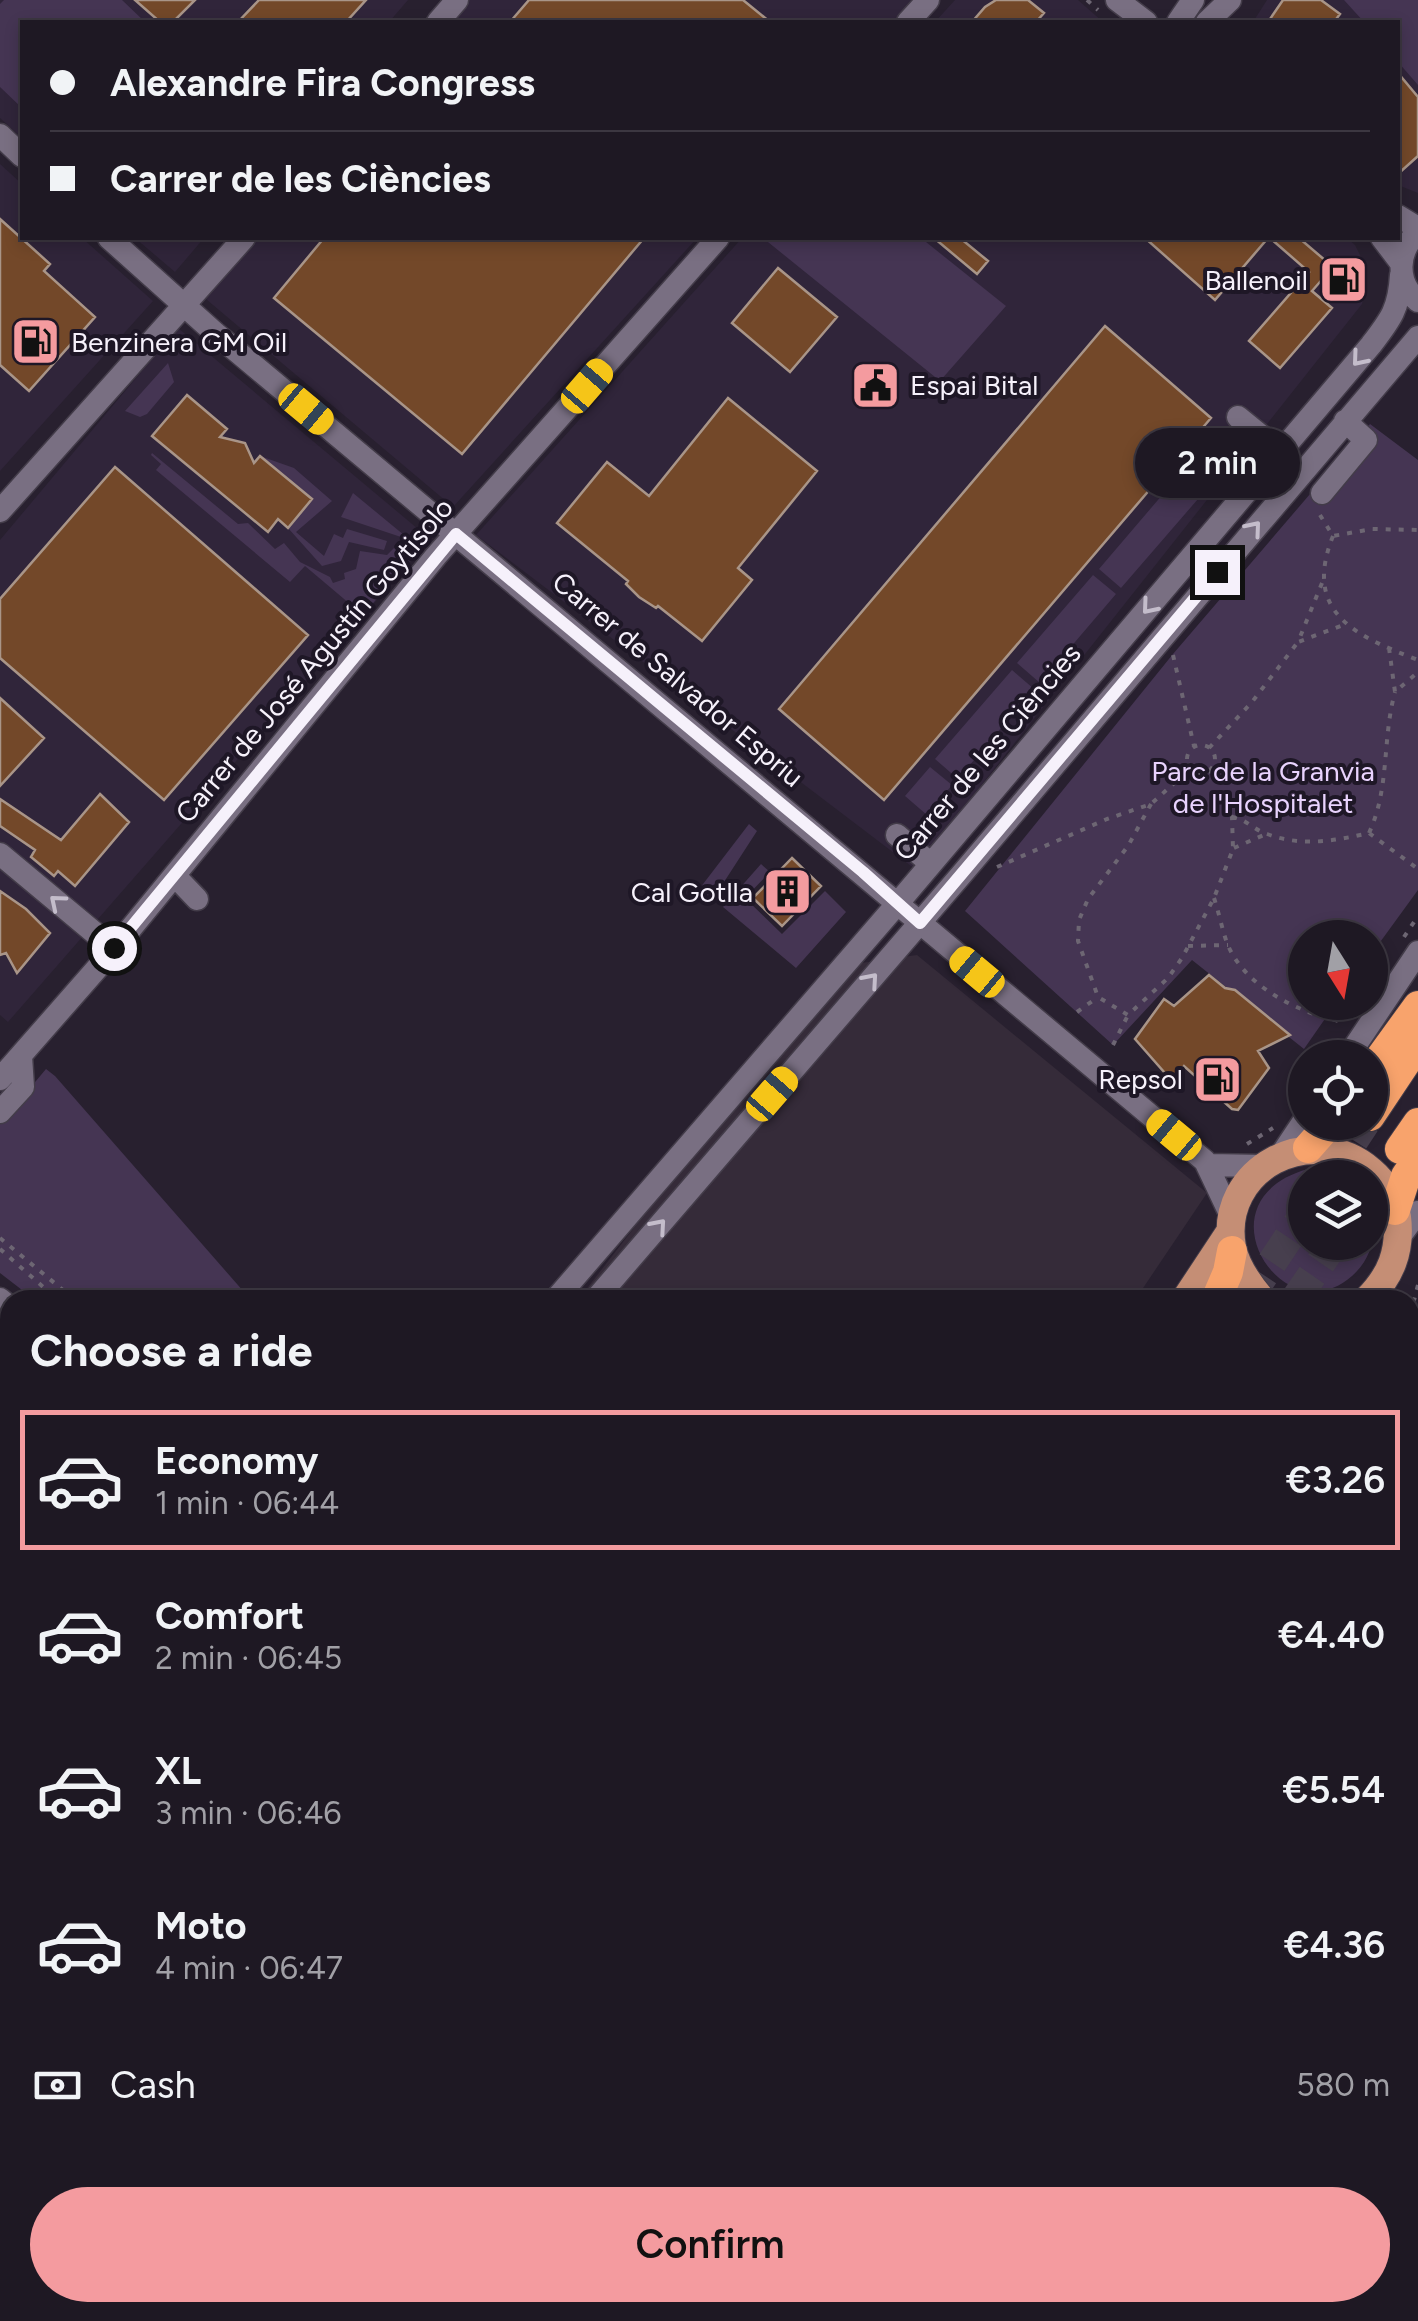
<!DOCTYPE html>
<html lang="en">
<head>
<meta charset="utf-8">
<style>
  body { margin:0; font-family:Figtree,sans-serif; background:#26212b; color:#f1f3f6; height:100vh; display:flex; flex-direction:column; font-size:38px; white-space:nowrap }
  * { box-sizing:border-box; margin:0 }
  p { font-size:32px; color:#a1a0a6 }
  .icon { flex:none; width:55px; height:55px; fill:none; stroke:currentColor; stroke-width:2; stroke-linecap:round; stroke-linejoin:round }
  .map { position:relative; flex:1; overflow:hidden }
  .panel { position:absolute; left:0px; top:1290px; width:1420px; height:1032px; display:flex; flex-direction:column; background:#1e1823; border-radius:30px 30px 0 0; box-shadow:0 5px 15px #0003,0 0 0 2px #3c3741 }
  .panel>* { flex:none }
  .banner { position:absolute; left:20px; top:20px; width:1380px; height:220px; border-radius:0px; box-shadow:0 5px 15px #0003,0 0 0 2px #3c3741; display:grid; align-content:center; height:220px; padding:0 30px; background:#1e1823 }
  .needle { width:65px; rotate:169deg }
  .tools { position:absolute; left:1288px; top:920px; display:grid; gap:20px }
  .tools a { display:grid; place-items:center; width:100px; height:100px; border-radius:50%; background:#1e1823; box-shadow:0 5px 15px #0003,0 0 0 2px #3c3741; font-size:50px }
  .end { position:absolute; width:45px; height:45px; margin:-22px; border:12px solid #f6f1fb; background:#111; box-shadow:0 0 0 5px #111 }
  .from { border-radius:50% }
  .bubble { position:absolute; height:70px; border-radius:35px; background:#1e1823; box-shadow:0 5px 15px #0003,0 0 0 2px #3c3741; font-size:32px; font-weight:600; line-height:70px; text-align:center }
  .car { position:absolute; width:30px; height:60px; margin:-30px -15px; border-radius:12px; box-shadow:0 0 8px 2px #0007; background:linear-gradient(#f5c518 24%,#345 0 40%,#f5c518 0 76%,#345 0 86%,#f5c518 0) }
  .banner b { display:flex; align-items:center; gap:35px; height:95px; font-size:38px }
  .banner b+b { border-top:2px solid #3c3741 }
  .banner i { width:25px; height:25px; background:#f1f3f6 }
  ul { padding:0; list-style:none }
  li { display:flex; align-items:center; gap:30px; height:140px; margin:0 20px 15px; padding:0 10px; border:5px solid transparent; border-radius:0px }
  li div { flex:1 }
  li b { display:block; font-size:38px }
  li em { font-style:normal; font-weight:600 }
  li.active { border-color:#f49b9f }
  li>.icon { width:90px; height:90px; stroke-width:1.5 }
  h2 { padding:0 30px; font-size:45px; line-height:120px }
  .pay { display:flex; align-items:center; gap:25px; height:110px; padding:0 30px; font-size:38px }
  .pay p { margin-inline-start:auto }
  .button { display:flex; gap:20px; margin-top:auto; padding:20px 30px }
  .button a { flex:1; height:115px; border-radius:60px; background:#f49b9f; color:#111; font-size:40px; font-weight:600; line-height:115px; text-align:center }
  .map>svg:first-child { display:block }
</style>
</head>
<body>
<div class="map">
<svg width="1418" height="2321" viewBox="0 0 1418 2321">
  <rect width="100%" height="100%" fill="#28202f"/>
  <path fill="#352b39" d="M917,955l290,238 -72,107h-557l103,-133 173,-203z
    M0,1365l10,8v602l-10,15z
    M1410,1945l8,10v366l-53,-8 45,-1z"/>
  <path fill="#30253a" d="M0,0h408l-19,22h-367v116l-22,-20z
    M455,0h458l-21,22h-456z
    M955,0h123l25,22h-168z
    M1267,0h151v193l-20,-8v-163h-145z
    M0,164l22,20v54h60l71,63 -153,170z
    M135,238h69l-29,34z
    M250,238h447l-244,269 -253,-213z
    M742,238h605l8,7 11,22 1,16 -5,21 -447,565 -439,-334z
    M178,328l252,211 -422,483 -8,-7v-475z"/>
  <path fill="#453553" d="M4,0h118l23,22h-123v86l-22,-21v-83z
    M1344,0h74v85l-20,-23v-40h-34z
    M763,238h158l85,68 -66,75z
    M168,363l6,19 -27,32 -7,3 -15,-6z
    M1370,424l48,36v430l-48,66v-18h-65v64l31,1 -32,46 -112,-89 -79,85 -148,-134 208,-257z
    M1210,438l23,19 -30,35 -22,-19z
    M152,453l86,71 10,-1 27,26 9,-6 16,19 30,15 3,6 12,-4 -1,-6 12,-4 4,-18 27,4 10,-10 14,13 -48,57 -58,-49 -15,16 -134,-112 5,-6 -10,-9z
    M260,456l34,12 38,33 -36,31 28,24 10,-22 9,4 4,-9 40,12 -3,9 -35,-8 -8,19 -19,5 -34,-38 24,-29z
    M1175,480l23,19 -77,89 -22,-19z
    M353,493l57,47 -69,-23z
    M1093,575l23,19 -76,89 -23,-20z
    M1012,670l22,19 -76,90 -23,-20z
    M930,767l22,18 -25,30 -22,-19z
    M749,824l8,7 -44,68 -13,-11z
    M761,864l9,8 -25,26 37,36 43,-43 21,21 -50,56 -73,-61z
    M46,1069l9,7 196,224h-216l-35,-27v-149z
    M1308,1169l21,2 14,6 -38,1v64h65v-33l2,4c4,25 -1,46 -20,63 -69,61 -157,-76 -44,-107z
    M10,2129v94h-10v-79z
    M1410,2235l8,1v85h-44l-6,-8 42,-1z
    M896,2313v-1l84,1 -6,8h-86z"/>
  <path fill="#734829" stroke="#a99588" stroke-width="2.5" d="M135,0h60l-22,22h-13z
    M259,0h107l-20,22h-108z
    M529,0h214l27,22h-260z
    M996,0h32l16,13 -8,9h-64l13,-15z
    M1283,0h38l19,14 -6,8h-66z
    M1398,73l20,24v59l-20,18z
    M0,219l50,45 -6,7 51,46 -66,74 -29,-26z
    M324,238h320l-182,216 -188,-156z
    M934,238h26l28,23 -11,13z
    M1145,238h123l-53,62z
    M1270,238h29l34,29 -21,24 20,17 -52,60 -31,-27 60,-69z
    M778,268l59,49 -47,55 -58,-49z
    M1105,326l106,92 -327,382 -105,-91z
    M187,395l40,34 -7,8 25,6 9,20 6,-7 52,43 -24,29 -10,-9 -10,13 -116,-96z
    M728,398l89,73 -79,97 14,12 -50,61 -44,-35 -2,2 -17,-11 -13,-13 2,-3 -71,-58 50,-61 42,34z
    M115,467l193,168 -144,165 -164,-142v-59z
    M0,698l44,40 -44,48z
    M100,794l29,28 -54,64 -17,-15 -4,5 -23,-19 4,-7 -35,-24v-27l61,41z
    M792,858l29,28 -39,40 -29,-28z
    M0,891l26,18 24,24 -33,40 -11,-20 -6,2z
    M1209,975l16,13 10,2 55,45 -32,16 11,17 -31,42 -6,-1 -48,-43 -12,15 -37,-42 29,-40 10,7z"/>
  <g fill="none" stroke-linecap="round" stroke-linejoin="round">
    <path stroke="#473f4e" stroke-width="30" stroke-dasharray="30 15" stroke-linecap="butt" d="M1329,1178l36,-55
      M1247,1300l58,-87
      M1295,1300l40,-58
      M604,2321l6,-9"/>
    <defs>
      <path id="minor" d="M1117,0l29,22
        M438,22l19,-22
        M908,22l20,-22
        M1178,22l15,-22
        M1207,22l23,-22
        M0,135l22,21
        M1398,216l20,12
        M1418,232c-21,19 -23,50 0,69
        M109,238l106,95 990,828 27,57
        M1382,238l19,25
        M1238,417l43,35
        M1322,493l44,-53 -21,-19
        M0,511l244,-273
        M897,835l34,29
        M0,854l114,95
        M175,876l22,23
        M1347,1058l71,-106
        M0,1079l114,-130 322,-393 282,-318
        M0,1112l23,-25 -2,-31
        M1281,1155l24,-36
        M1209,1165l55,1
        M1398,1239l20,-27
        M0,1299l10,8
        M555,1300l343,-397 473,-558c20,-26 28,-36 30,-70
        M595,1300l366,-425 457,-538
        M0,1321l10,7
        M0,1355l10,7
        M1410,1492l8,26
        M1410,1930l8,10
        M0,1948h10
        M0,2028l10,-15
        M0,2084l10,-15
        M0,2242l10,1
        M1357,2312l6,9"/>
      <path id="major" d="M1185,1300l45,-68
        M1262,1300c-13,-15 -26,-33 -30,-53 -14,-79 80,-127 139,-76 14,12 23,27 26,46 4,34 -6,59 -30,83
        M496,2321l6,-9
        M566,2321v-9
        M798,2321l4,-9"/>
      <path id="highway" d="M1370,1072l48,-66
        M1370,1116l48,-72
        M1308,1148l23,-26
        M1400,1149l18,-26
        M1395,1210l11,-34 12,-18
        M1216,1300l12,-28 4,-21
        M527,2321l7,-9"/>
    </defs>
    <use href="#minor" stroke="#433c49" stroke-width="25"/>
    <use href="#major" stroke="#433c49" stroke-width="30"/>
    <use href="#highway" stroke="#433c49" stroke-width="32"/>
    <path stroke="#6d6673" stroke-width="4" stroke-dasharray="5 8" stroke-linecap="butt" d="M1087,0l11,10
      M1320,515l13,21 39,-7 46,1
      M1333,536c-31,77 23,100 85,124
      M1322,583l-24,59 48,-18
      M1389,648l6,44 23,-20
      M1173,655l21,91
      M1187 759a14 14 0 1 1 28 0a14 14 0 1 1-28 0Z
      M1209,748l43,-46 46,-60
      M1151,804l-23,42 -40,53 -9,21 -1,21 20,56 30,18 40,-37 14,-20 32,-60 19,-49 -1,-32 -15,-38 -8,-9
      M1232,817c14,2 22,13 35,17 34,13 68,7 102,-1l49,36
      M1369,833c21,-45 13,-94 26,-141
      M1234,848l32,-14
      M997,867l110,-48 44,-15 40,-36
      M1214,898c5,15 8,31 13,45 17,43 70,69 112,78
      M1404,937l14,-21
      M1188,946l40,-1
      M1077,1012l21,-15
      M1113,1045l15,-30
      M1294,1100l11,-16
      M1247,1144l26,-16
      M0,1238l75,62
      M0,1249l58,51
      M1418,1285l-6,23 6,13
      M1410,1365h8
      M0,1387l10,8
      M1410,1565l8,13
      M0,1640l10,9
      M1410,2228l8,1
      M177,2312l3,9
      M294,2312l2,9
      M464,2312v9
      M701,2312l17,9
      M832,2312l3,9
      M678,2321l1,-9
      M1162,2321l5,-9"/>
    <use href="#minor" stroke="#796f82" stroke-width="22"/>
    <use href="#major" stroke="#c58e75" stroke-width="28"/>
    <use href="#highway" stroke="#f8a36c" stroke-width="30"/>
  </g>
  <defs><path id="oneway-chevron" d="M-2-3.5L2.5 0L-2 3.5" fill="none" stroke-width="1.6" stroke-linecap="round" stroke-linejoin="round" transform="scale(2.5)"/></defs>
  <g stroke="#c4bdcb">
    <use href="#oneway-chevron" transform="translate(1359 359) rotate(130)"/>
    <use href="#oneway-chevron" transform="translate(1254 528) rotate(-50)"/>
    <use href="#oneway-chevron" transform="translate(1149 607) rotate(130)"/>
    <use href="#oneway-chevron" transform="translate(57 902) rotate(-140)"/>
    <use href="#oneway-chevron" transform="translate(871 980) rotate(-49)"/>
    <use href="#oneway-chevron" transform="translate(659 1226) rotate(-49)"/>
  </g>
  <g fill="none" stroke-linecap="round" stroke-linejoin="round">
    <path stroke="#f6f1fb" stroke-width="12" d="M114,948l342,-414 407,338 57,51 297,-351"/>
  </g>
  <defs>
    <symbol id="fuel-square" viewBox="-11 -11 22 22"><rect x="-9" y="-9" width="18" height="18" rx="4" fill="#f49b9f" stroke="#1e1726"/><path d="M-5.5-6h7V0h2V4h1.3V-2.5L3-4.5l.8-.8L6-3V5H2.5V1h-1V6h-7ZM-4.2-4.7v3.2H.2V-4.7Z" fill="#111"/></symbol>
    <symbol id="civic-square" viewBox="-11 -11 22 22"><rect x="-9" y="-9" width="18" height="18" rx="4" fill="#f49b9f" stroke="#1e1726"/><path d="M-.6-6.5H3V-4.5H.6V-3L4-1V1h2V6H-6V1h2V-1L-.6-3ZM-1.2 2.5V6h2.4V2.5Z" fill="#111"/></symbol>
    <symbol id="building-square" viewBox="-11 -11 22 22"><rect x="-9" y="-9" width="18" height="18" rx="4" fill="#f49b9f" stroke="#1e1726"/><path d="M-4-6H4V6H1V3H-1V6H-4ZM-2.5-4.3h1.7v1.8h-1.7ZM.8-4.3h1.7v1.8H.8ZM-2.5-1h1.7V.8h-1.7ZM.8-1h1.7V.8H.8Z" fill="#111"/></symbol>
  </defs>
  <g fill-rule="evenodd">
    <use href="#fuel-square" x="1316" y="252" width="55" height="55"/>
    <use href="#fuel-square" x="8" y="314" width="55" height="55"/>
    <use href="#civic-square" x="848" y="358" width="55" height="55"/>
    <use href="#building-square" x="760" y="864" width="55" height="55"/>
    <use href="#fuel-square" x="1190" y="1052" width="55" height="55"/>
  </g>
  <g text-anchor="middle" dominant-baseline="central" stroke-width="8" stroke-linejoin="round" paint-order="stroke">
    <g font-size="28" fill="#f6f1fb" stroke="#1e1726" text-anchor="end">
      <text x="1308" y="280">Ballenoil</text>
      <text x="71" y="342" text-anchor="start">Benzinera GM Oil</text>
      <text x="910" y="385" text-anchor="start">Espai Bital</text>
      <text x="753" y="892">Cal Gotlla</text>
      <text x="1183" y="1079">Repsol</text>
    </g>
    <g font-size="28" fill="#f6f1fb" stroke="#1e1726">
      <text transform="translate(314 660) rotate(-50)">Carrer de José Agustín Goytisolo</text>
      <text transform="translate(678 679) rotate(40)">Carrer de Salvador Espriu</text>
      <text transform="translate(987 752) rotate(-50)">Carrer de les Ciències</text>
    </g>
    <g font-size="28" fill="#e9d3fe" stroke="#1e1726">
      <text x="1263" y="771">Parc de la Granvia<tspan x="1263" dy="32">de l'Hospitalet</tspan></text>
    </g>
  </g>
</svg>
<div class="tools">
<a><svg class="needle" viewBox="-14 -14 28 28"><path d="M0-13l5 13h-10z" fill="#e53935"/><path d="M0 13l5-13h-10z" fill="#a1a0a6"/></svg></a>
<a><svg class="icon" aria-label="locate" viewBox="0 0 24 24"><circle cx="12" cy="12" r="6"/><path d="M12 2v4M12 18v4M2 12h4M18 12h4"/></svg></a>
<a><svg class="icon" aria-label="layers" viewBox="0 0 24 24"><path d="M12 4l9 5-9 5-9-5zM3 14l9 5 9-5"/></svg></a>
</div>
<i class="end from" style="left:114px;top:948px"></i>
<i class="end" style="left:1217px;top:572px"></i>
<div class="bubble" style="left:1135px;top:428px;width:165px">2 min</div>
<i class="car" style="left:587px;top:386px;rotate:41deg"></i>
<i class="car" style="left:306px;top:409px;rotate:130deg"></i>
<i class="car" style="left:977px;top:972px;rotate:310deg"></i>
<i class="car" style="left:772px;top:1094px;rotate:41deg"></i>
<i class="car" style="left:1174px;top:1135px;rotate:310deg"></i>
<div class="banner">
<b><i class="from"></i>Alexandre Fira Congress</b>
<b><i></i>Carrer de les Ciències</b>
</div>
<section class="panel">
<h2>Choose a ride</h2>
<ul>
<li class="active"><svg class="icon" aria-label="car" viewBox="0 0 24 24"><path d="M5 17H2v-5l4-1 3-4h7l3 4 3 1v5h-3M9 17h6M6 11h13"/><circle cx="7" cy="17" r="2"/><circle cx="17" cy="17" r="2"/></svg><div><b>Economy</b><p>1 min · 06:44</p></div><em>€3.26</em></li>
<li><svg class="icon" aria-label="car" viewBox="0 0 24 24"><path d="M5 17H2v-5l4-1 3-4h7l3 4 3 1v5h-3M9 17h6M6 11h13"/><circle cx="7" cy="17" r="2"/><circle cx="17" cy="17" r="2"/></svg><div><b>Comfort</b><p>2 min · 06:45</p></div><em>€4.40</em></li>
<li><svg class="icon" aria-label="car" viewBox="0 0 24 24"><path d="M5 17H2v-5l4-1 3-4h7l3 4 3 1v5h-3M9 17h6M6 11h13"/><circle cx="7" cy="17" r="2"/><circle cx="17" cy="17" r="2"/></svg><div><b>XL</b><p>3 min · 06:46</p></div><em>€5.54</em></li>
<li><svg class="icon" aria-label="car" viewBox="0 0 24 24"><path d="M5 17H2v-5l4-1 3-4h7l3 4 3 1v5h-3M9 17h6M6 11h13"/><circle cx="7" cy="17" r="2"/><circle cx="17" cy="17" r="2"/></svg><div><b>Moto</b><p>4 min · 06:47</p></div><em>€4.36</em></li>
</ul>
<div class="pay"><svg class="icon" aria-label="cash" viewBox="0 0 24 24"><path d="M3 7h18v10H3z"/><circle cx="12" cy="12" r="2"/></svg>Cash<p>580 m</p></div>
<div class="button"><a>Confirm</a></div>
</section>
</div>
</body>
</html>
